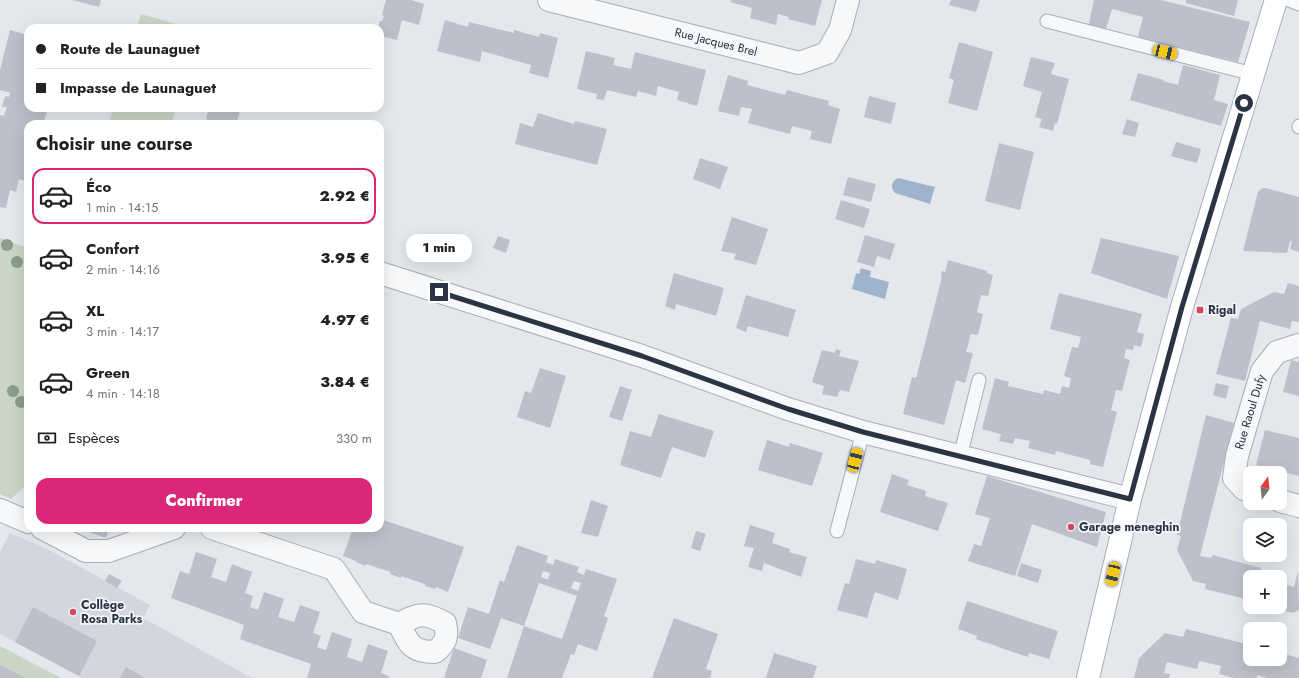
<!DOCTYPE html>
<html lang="fr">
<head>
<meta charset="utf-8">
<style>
  body { margin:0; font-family:Jost,sans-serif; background:#f2f2f2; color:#222; height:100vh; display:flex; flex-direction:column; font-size:15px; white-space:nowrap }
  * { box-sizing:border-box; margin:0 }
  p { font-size:13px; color:#767676 }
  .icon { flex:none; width:22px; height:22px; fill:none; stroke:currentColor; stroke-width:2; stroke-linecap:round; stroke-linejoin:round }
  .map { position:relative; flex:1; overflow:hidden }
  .details { position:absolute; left:24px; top:120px; width:360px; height:412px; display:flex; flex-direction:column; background:#fff; border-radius:12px; box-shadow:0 4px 16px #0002 }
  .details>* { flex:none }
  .guide { position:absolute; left:24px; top:24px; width:360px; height:88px; border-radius:12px; box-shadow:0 4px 16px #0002; display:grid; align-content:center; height:88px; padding:0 12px; background:#fff }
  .needle { width:26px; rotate:15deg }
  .tools { position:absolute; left:1243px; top:466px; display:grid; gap:8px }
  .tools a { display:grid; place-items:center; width:44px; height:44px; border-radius:8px; background:#fff; box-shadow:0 4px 16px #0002; font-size:20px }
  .end { position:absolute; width:18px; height:18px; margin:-9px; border:5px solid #2b3445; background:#fff; box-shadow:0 0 0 2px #fff }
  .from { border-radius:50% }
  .bubble { position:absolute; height:28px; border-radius:12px; background:#fff; box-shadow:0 4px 16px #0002; font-size:13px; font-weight:800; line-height:28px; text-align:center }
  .car { position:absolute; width:12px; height:24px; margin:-12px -6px; border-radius:5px; box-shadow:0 0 3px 1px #0007; background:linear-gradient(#f5c518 24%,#345 0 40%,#f5c518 0 76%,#345 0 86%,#f5c518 0) }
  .guide b { display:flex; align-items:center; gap:14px; height:38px; font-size:15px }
  .guide b+b { border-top:1px solid #e0e0e0 }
  .guide i { width:10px; height:10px; background:#222 }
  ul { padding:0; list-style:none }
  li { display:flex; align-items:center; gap:12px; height:56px; margin:0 8px 6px; padding:0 4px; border:2px solid transparent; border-radius:12px }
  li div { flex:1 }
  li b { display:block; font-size:15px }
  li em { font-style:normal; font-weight:800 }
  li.selected { border-color:#db2777 }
  li>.icon { width:36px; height:36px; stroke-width:1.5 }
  h2 { padding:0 12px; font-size:18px; line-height:48px }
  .pay { display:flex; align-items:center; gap:10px; height:44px; padding:0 12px; font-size:15px }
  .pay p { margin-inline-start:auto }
  .action { display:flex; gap:8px; margin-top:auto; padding:8px 12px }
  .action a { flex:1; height:46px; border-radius:12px; background:#db2777; color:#fff; font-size:16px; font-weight:800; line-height:46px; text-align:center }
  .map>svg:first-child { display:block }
</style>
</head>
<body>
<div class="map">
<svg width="1299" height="678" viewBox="0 0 1299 678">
  <rect width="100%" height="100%" fill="#e4e7ec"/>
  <path fill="#d2d6de" d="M10,533l41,18 99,54 -7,13 109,60h-170l-82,-44v-82z"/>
  <path fill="#c9d6c5" d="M141,14l48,14h-52z
    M113,108h63l-5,16h-62z
    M0,238l28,10v235l-17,16 -11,-5z
    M0,646l61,32h-61z"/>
  <path fill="#9fb4cc" d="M898,178l37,9 -5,17 -35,-11c-5,-6 -4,-11 3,-15z
    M861,268l10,3 -1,6 19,5 -4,17 -33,-10 4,-16 3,1z"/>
  <path fill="#bbc0ca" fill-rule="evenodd" d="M72,0h29l-2,7z
    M386,0h25l13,4 -5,21 -17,-5 -5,20 -17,-4v-8h-2l2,-7h2l2,-5 -2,-1z
    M731,0h91l-7,26 -27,-7 1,-2 -11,-3 -2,11 -26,-7 2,-10 -22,-6z
    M951,0h29l-4,12 -27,-7z
    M1094,0h67l89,22 -12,40 -100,-25 5,-20 -31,-8 -7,23 -17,-4z
    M1186,0h52l-4,16 -48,-13z
    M445,20l23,7 1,-5 45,11v-3l25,7 1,-4 18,5 -10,40 -19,-5 2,-8 -49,-14 -2,11 -43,-11z
    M10,30l18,5v73h20l-5,16h-15v58l-9,-3 -3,13 -6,-2 -4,18 -6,-1v-92l4,1 3,-9h-5l3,-11 4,1 1,-4 -10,-3v-20z
    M959,42l34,10 -16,59 -29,-8 6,-23 -5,-2z
    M586,51l29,7 -2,7 18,4 4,-17 71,18 -9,36 -20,-6 2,-8 -21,-6 -2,10 -18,-5 -2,6 -29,-7 -3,10 -8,-1 1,-5 -20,-5z
    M1031,57l24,6 -4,11 18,5 -12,45 -2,-1 -2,8 -14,-4 3,-8 -7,-2 7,-25 -19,-6z
    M1183,65l37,10 -6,25 14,4 -7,22 -91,-26 8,-27 26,7 -1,1 15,4z
    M728,75l20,6 -1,4 38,10 2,-5 42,11 -1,4 12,4 -9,35 -21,-5 2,-8 -20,-5 -2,8 -42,-11 4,-14 -11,-2 -2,9 -21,-5z
    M869,96l27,7 -5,21 -27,-7z
    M201,108h40l-5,16h-14l-16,-5 2,-7 -7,-3z
    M538,113l36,11 1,-3 32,8 -10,36 -82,-21 5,-21 13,4z
    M1127,119l12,4 -4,14 -13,-3z
    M1176,142l25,7 -4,14 -26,-7z
    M999,143l35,9 -14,58 -35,-9z
    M700,158l28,9 -8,22 -27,-10z
    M848,177l28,7 -5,18 -28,-7z
    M1262,188h3l34,9v55l-9,-3 2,-7 -2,-1 -3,12 -44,-2 15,-59z
    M841,200l29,9 -6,19 -29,-9z
    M732,217l36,12 -12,36 -22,-6 2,-5 -15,-3z
    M865,235l30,9 -5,16 -13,-4 -3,11 -17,-5z
    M498,236l12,4 -4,13 -13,-5z
    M1101,238l78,18 -12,43 -76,-26z
    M948,260l39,11v2l6,2 -5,21 -7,-1 -4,17 6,2 -5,21 -7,-1 -5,18 7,1 -8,30 -9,-3 -12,45 -41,-11 9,-37 4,1 26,-101h-1l1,-6 3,1z
    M674,273l50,15 -8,28 -40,-12 -1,6 -10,-4z
    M1288,283l11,3v36l-7,-1 -2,8 -30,-8 -15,60 -29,-7 15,-56 7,1 3,-10 33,-17 10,2z
    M1059,293l83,21 -5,18 7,2 -3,13 -7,-2 -1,5 -7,-1 -2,9 6,2 -8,31 -6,-1 -5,20 6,2 -14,55 -13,-3v-4l-34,-9 -1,4 -27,-7 2,-7 -15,-3 -2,6 -14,-3 2,-7 -19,-5 13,-51 14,4 -1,4 35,8 1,-4 16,4 2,-8 7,2 2,-10 -7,-2 8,-29 6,1 3,-11 -31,-8z
    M746,295l50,15 -8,27 -40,-11 -2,6 -10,-4z
    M836,349l5,2 -2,5 20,5 -10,31 -9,-2 -3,7 -15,-3 2,-8 -12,-4 10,-32 13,3z
    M1291,360l8,2v34l-16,-4z
    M540,368l26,8 -16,52 -33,-11 8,-26 6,2z
    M1216,383l13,3 -3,13 -13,-4z
    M620,386l12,4 -10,31 -13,-4z
    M659,414l55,17 -9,27 -33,-11 -11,31 -41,-13 10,-34 21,6z
    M1206,415l28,8 -34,133 12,2v-3l49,13 -1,5 14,3 -24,1v23l-45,-11 1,-5 -13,-3 -16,-31 4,-14 -4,-1z
    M1265,430l34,8v38l-43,-11z
    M767,440l22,7 1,-4 33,10 -11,33 -54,-16z
    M892,474l17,6 -2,5 19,6 -1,5 23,7 -10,28 -58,-19z
    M987,476l119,36 -9,35 -65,-23 -17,52 -47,-15 6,-17 7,2 9,-28 -15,-4z
    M591,500l17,6 -10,31 -17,-4z
    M380,519l84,28 -16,45 -12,-5 -1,2 -10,-3v-2l-24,-8v2l-11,-4 1,-2 -25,-8v2l-10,-4v-1l-13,-5 10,-28h27z
    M750,525l25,8 -3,10 18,6 -1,3 18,5 -6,20 -37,-14 -2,8 -14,-4 6,-19 -10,-2z
    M77,528h32l-3,10z
    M257,528h10l-1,3z
    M696,531l10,3 -6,17 -9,-3z
    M517,545l31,11 -2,6 7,3 2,-6 24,8 -2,5 7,3 2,-6 31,10 -13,37 4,2 -11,33 -19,-7 -4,11 -3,-1 -9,24h-55l17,-52 38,13 15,-43 -38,-13 -15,43 -23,-8 -11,31 -32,-11 10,-31 21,7 11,-34 4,2zM543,571l7,2 -2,7 -7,-3zM574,581l7,2 -3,8 -7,-3z
    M196,552l21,7 -6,18 15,5 6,-18 20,8 -7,21 8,3 -3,11 8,3 6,-18 20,7 -6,18 9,3 7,2 6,-17 20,7 -7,21 8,3 -4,11 9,3 6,-18 20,7 -5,18 15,5 6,-18 20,7 -7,22 8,3 -1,2h-81l4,-14 -71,-25 4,-14 -73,-27 9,-27 9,3z
    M856,559l19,5 1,-4 31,9 -9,31 -23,-8 -8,26 -30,-8 8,-27 4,1z
    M1021,563l21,7 -4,13 -21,-7z
    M1298,571l1,39 -6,3 -22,-5 9,-1v-29l4,1 -1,5 11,3z
    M109,574l13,7 -5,7 -12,-7z
    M967,601l91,30 -9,28 -20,-6 -1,4 -15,-5 -37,-13 1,-3 -19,-7z
    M33,607l64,34 -18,35 -64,-34z
    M674,618l44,16 -12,35 6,2 -2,7h-58z
    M1186,629l64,16v14h30v-6l19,5v20h-32l-10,-3v3h-23l-15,-4 2,-8 -22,-5 -2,8 -30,-7 -3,11 6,1 -1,4h-35l5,-20 26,-25 18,4z
    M454,648l33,12 -6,18h-37z
    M774,653l43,13 -4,12h-47z
    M0,665l25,13h-25z
    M126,667l19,11h-25z"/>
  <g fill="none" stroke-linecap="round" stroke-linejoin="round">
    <defs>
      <path id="lane" d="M1289,0l10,4
        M1047,21l206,53
        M1299,127v-1
        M960,457l19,-77
        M837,531l26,-99"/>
      <path id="street" d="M549,0l250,63 28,-10 13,-23 8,-30
        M380,273l262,83 146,53 75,23 267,67
        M1250,491l-6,-2 -10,-11 3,-22 25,-85 15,-19 22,-7
        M1280,501l19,5
        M0,510l28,12
        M42,528l44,23h23l65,-23
        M212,528l122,41 29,43 36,12c21,-11 24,-12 46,-1 3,14 1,20 -10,29 -25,0 -26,-9 -36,-28"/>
      <path id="secondary" d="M1088,678l42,-179 52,-192 94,-307"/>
    </defs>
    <use href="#lane" stroke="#a9aeb7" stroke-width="15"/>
    <use href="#street" stroke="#a9aeb7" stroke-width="24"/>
    <use href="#secondary" stroke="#a9aeb7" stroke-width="24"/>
    <use href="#lane" stroke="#f7f8fa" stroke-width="13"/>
    <use href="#street" stroke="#f7f8fa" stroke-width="22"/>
    <use href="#secondary" stroke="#fff" stroke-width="22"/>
  </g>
  <g fill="#899d89">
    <circle cx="7" cy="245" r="6"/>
    <circle cx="17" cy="262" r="6"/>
    <circle cx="13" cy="391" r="6"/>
    <circle cx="21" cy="402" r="6"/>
  </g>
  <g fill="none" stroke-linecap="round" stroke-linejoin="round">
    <path stroke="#2b3445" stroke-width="5" d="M439,292l203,64 146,53 75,23 267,67 52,-192 62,-204"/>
  </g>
  <g fill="#d1495b" stroke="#f4f6f9" stroke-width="1.5">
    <rect x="1196" y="306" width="8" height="8" rx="2"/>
    <circle cx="1071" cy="527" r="4"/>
    <circle cx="73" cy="612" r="4"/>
  </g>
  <g text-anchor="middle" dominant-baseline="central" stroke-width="3.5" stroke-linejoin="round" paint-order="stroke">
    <g font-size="12" fill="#2b3445" stroke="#f4f6f9">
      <text transform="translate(716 42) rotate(14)">Rue Jacques Brel</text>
      <text transform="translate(1250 412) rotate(-73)">Rue Raoul Dufy</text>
    </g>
    <g font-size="12" font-weight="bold" fill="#2b3445" stroke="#f4f6f9" text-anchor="start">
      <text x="1208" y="310">Rigal</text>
      <text x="1079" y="527">Garage meneghin</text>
      <text x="81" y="605">Collège<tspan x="81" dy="14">Rosa Parks</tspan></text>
    </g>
  </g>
</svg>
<div class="tools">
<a><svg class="needle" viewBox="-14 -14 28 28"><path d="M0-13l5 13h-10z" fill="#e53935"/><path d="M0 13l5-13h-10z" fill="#767676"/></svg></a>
<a><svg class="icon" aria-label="layers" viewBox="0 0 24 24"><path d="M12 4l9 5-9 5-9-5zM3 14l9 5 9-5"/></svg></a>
<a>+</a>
<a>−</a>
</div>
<i class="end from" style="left:1244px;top:103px"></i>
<i class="end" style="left:439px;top:292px"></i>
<div class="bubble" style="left:406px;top:234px;width:66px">1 min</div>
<i class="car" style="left:1165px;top:52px;rotate:104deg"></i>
<i class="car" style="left:855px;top:460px;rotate:15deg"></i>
<i class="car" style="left:1113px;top:574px;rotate:193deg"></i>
<div class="guide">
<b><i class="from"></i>Route de Launaguet</b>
<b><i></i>Impasse de Launaguet</b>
</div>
<section class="details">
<h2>Choisir une course</h2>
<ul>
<li class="selected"><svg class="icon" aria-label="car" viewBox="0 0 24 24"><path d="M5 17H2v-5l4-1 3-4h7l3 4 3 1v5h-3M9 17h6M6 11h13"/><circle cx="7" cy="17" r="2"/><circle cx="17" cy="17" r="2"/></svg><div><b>Éco</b><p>1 min · 14:15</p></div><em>2.92 €</em></li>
<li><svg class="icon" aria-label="car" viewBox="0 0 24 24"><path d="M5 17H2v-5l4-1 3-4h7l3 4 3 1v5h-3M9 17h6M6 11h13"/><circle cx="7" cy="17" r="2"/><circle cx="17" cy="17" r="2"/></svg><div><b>Confort</b><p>2 min · 14:16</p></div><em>3.95 €</em></li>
<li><svg class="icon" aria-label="car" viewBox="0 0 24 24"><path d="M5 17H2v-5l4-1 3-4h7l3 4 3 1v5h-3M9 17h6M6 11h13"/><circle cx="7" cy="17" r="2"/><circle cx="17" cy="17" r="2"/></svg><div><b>XL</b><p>3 min · 14:17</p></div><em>4.97 €</em></li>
<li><svg class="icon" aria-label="car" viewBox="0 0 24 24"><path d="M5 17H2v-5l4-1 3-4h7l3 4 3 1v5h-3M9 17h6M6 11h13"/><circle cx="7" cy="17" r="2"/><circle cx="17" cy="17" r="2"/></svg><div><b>Green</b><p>4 min · 14:18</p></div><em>3.84 €</em></li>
</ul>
<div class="pay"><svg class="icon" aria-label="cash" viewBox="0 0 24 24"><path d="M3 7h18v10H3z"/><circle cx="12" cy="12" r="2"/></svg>Espèces<p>330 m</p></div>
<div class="action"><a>Confirmer</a></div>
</section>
</div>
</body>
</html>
